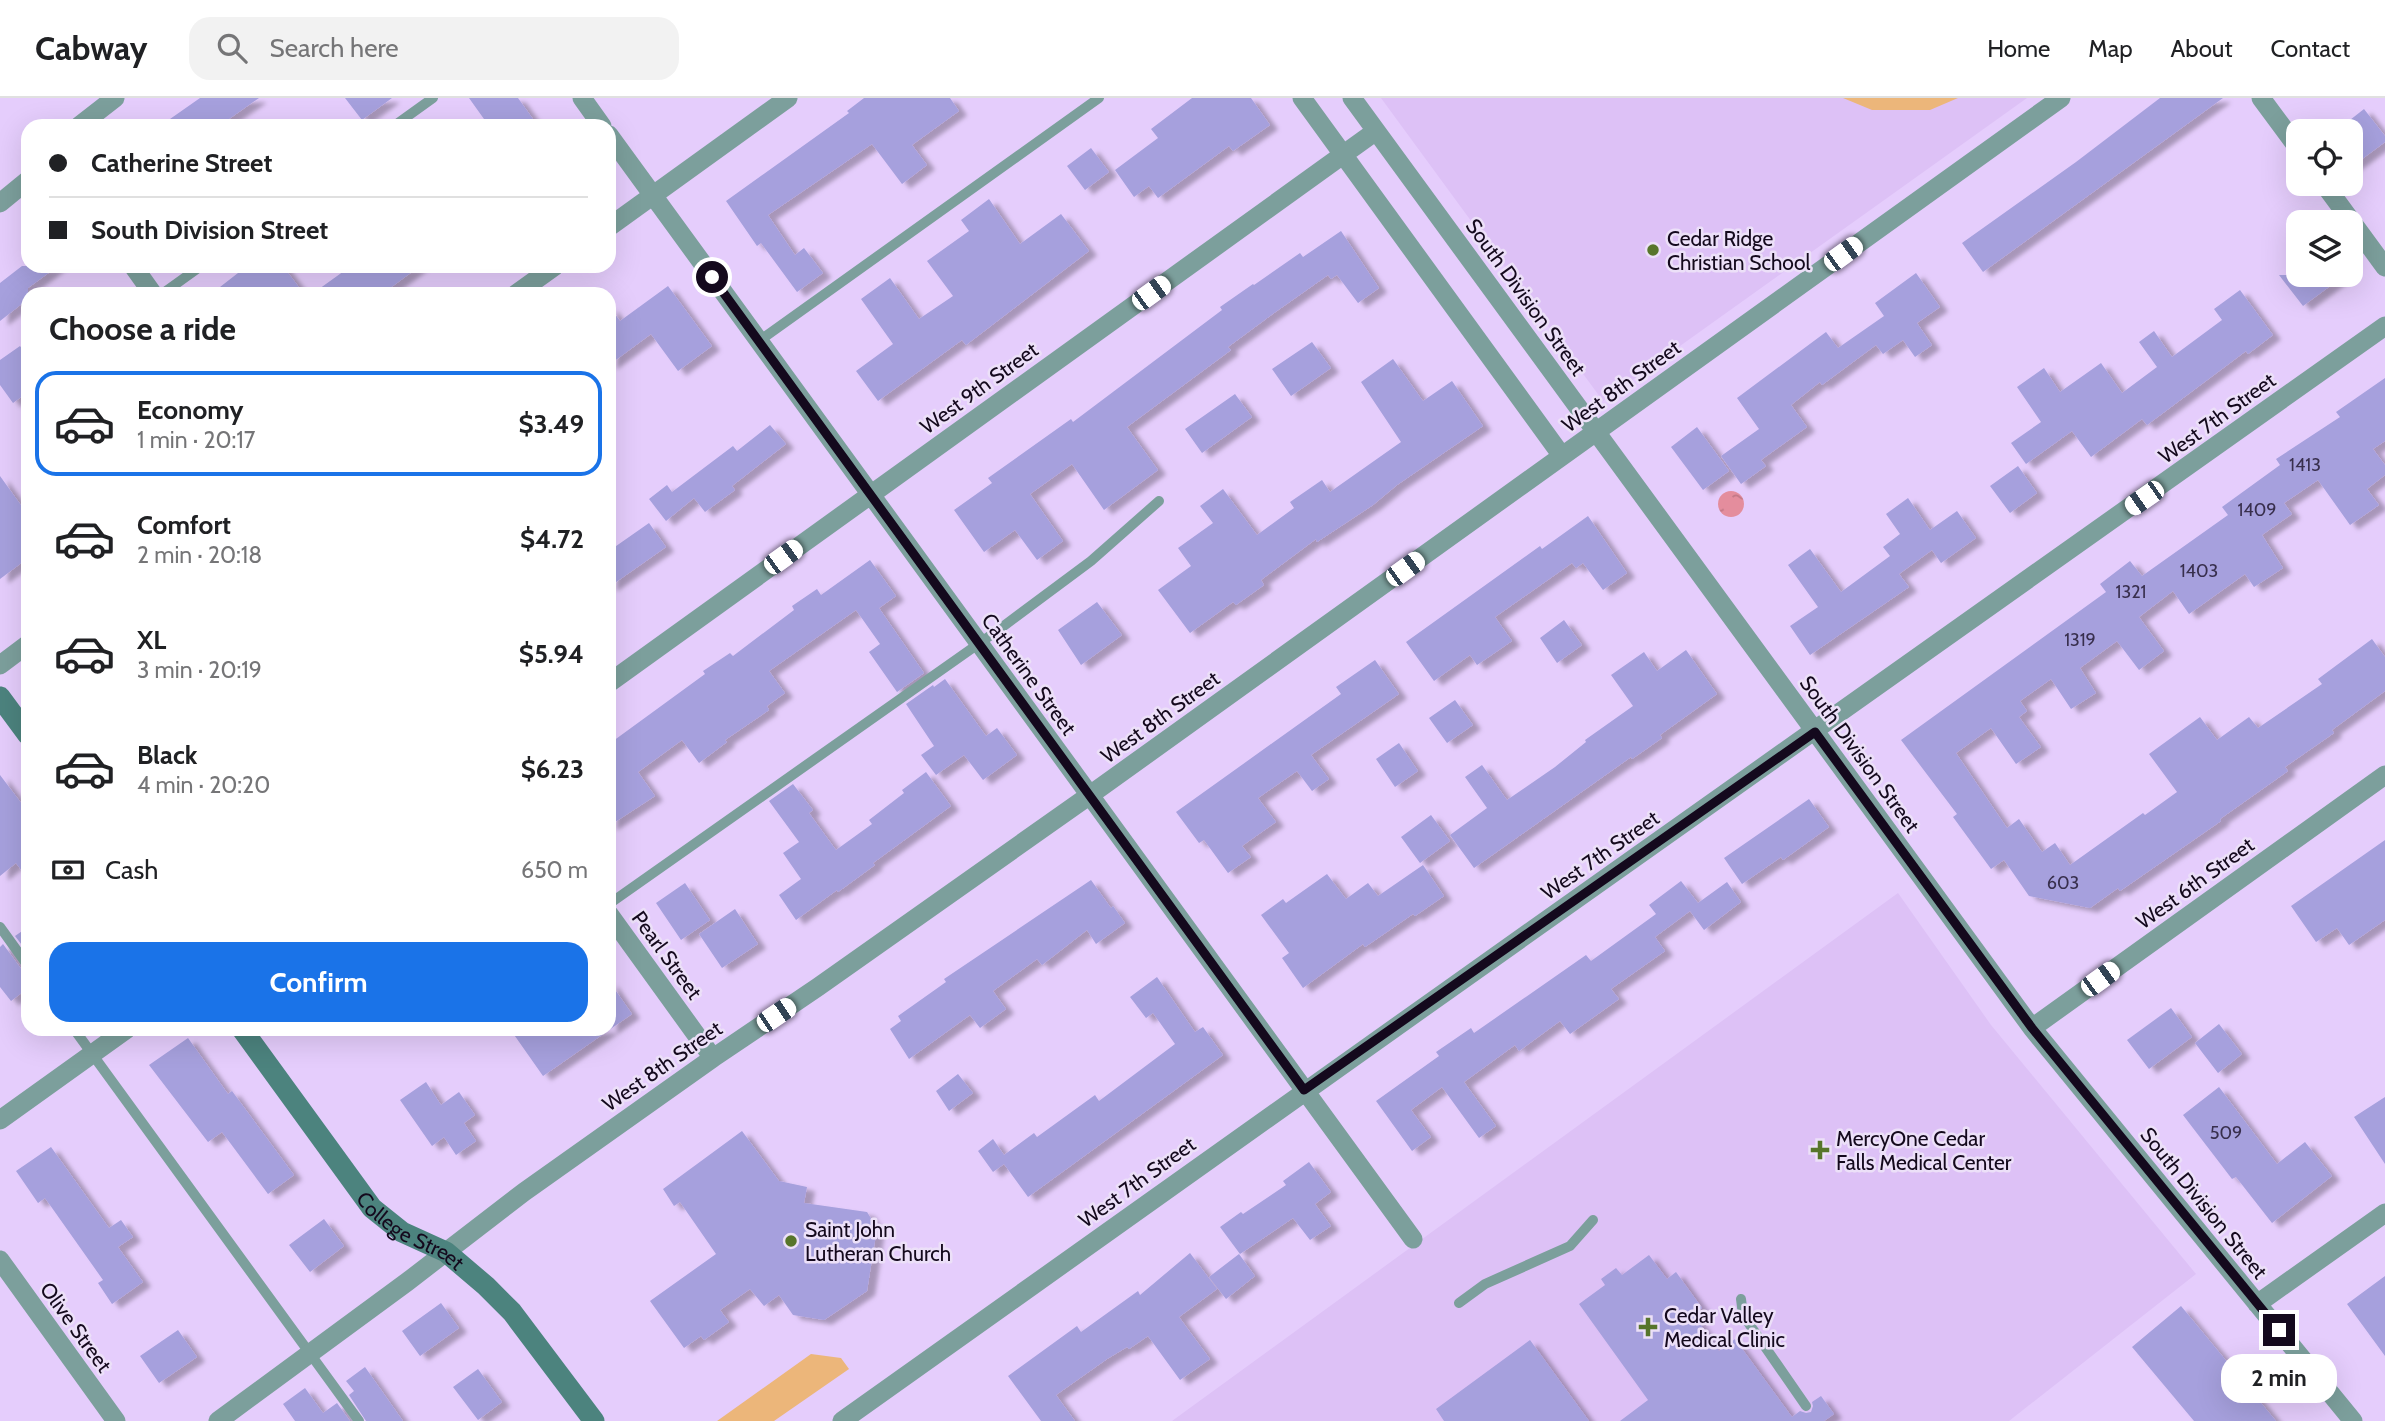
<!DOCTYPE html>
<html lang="en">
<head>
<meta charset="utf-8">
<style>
  body { margin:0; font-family:Cabin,sans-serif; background:#f2f2f2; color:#202124; height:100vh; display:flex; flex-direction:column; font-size:26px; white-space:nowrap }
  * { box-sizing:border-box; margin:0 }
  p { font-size:23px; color:#757577 }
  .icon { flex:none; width:38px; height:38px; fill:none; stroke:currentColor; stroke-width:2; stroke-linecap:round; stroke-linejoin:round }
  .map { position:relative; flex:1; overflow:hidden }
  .details { position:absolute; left:21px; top:189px; width:595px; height:749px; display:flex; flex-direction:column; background:#fff; border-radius:21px; box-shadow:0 7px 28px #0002 }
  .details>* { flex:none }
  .top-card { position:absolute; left:21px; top:21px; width:595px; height:154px; border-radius:21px; box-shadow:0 7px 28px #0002; display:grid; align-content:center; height:154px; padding:0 28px; background:#fff }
  .fabs { position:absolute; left:2286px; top:21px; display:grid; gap:14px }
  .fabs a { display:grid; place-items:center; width:77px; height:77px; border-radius:14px; background:#fff; box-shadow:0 7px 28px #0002; font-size:35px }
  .end { position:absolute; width:32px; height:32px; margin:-16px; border:9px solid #14091d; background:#fff; box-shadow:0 0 0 4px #fff }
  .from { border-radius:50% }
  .bubble { position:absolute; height:49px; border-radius:21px; background:#fff; box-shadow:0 7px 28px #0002; font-size:23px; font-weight:700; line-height:49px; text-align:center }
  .car { position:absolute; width:21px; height:42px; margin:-21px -10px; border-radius:9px; box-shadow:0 0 5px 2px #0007; background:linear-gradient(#fff 24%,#345 0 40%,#fff 0 76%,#345 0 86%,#fff 0) }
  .top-card b { display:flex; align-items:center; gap:24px; height:66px; font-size:26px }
  .top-card b+b { border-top:2px solid #e0e0e0 }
  .top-card i { width:18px; height:18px; background:#202124 }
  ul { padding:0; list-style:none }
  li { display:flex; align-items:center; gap:21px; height:105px; margin:0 14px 10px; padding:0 14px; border:4px solid transparent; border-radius:21px }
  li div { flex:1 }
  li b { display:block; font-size:26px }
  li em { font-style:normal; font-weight:700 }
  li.current { border-color:#1a73e8 }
  li>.icon { width:63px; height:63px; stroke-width:1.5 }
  h2 { padding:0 28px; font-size:32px; line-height:84px }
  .pay { display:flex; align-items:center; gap:18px; height:77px; padding:0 28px; font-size:26px }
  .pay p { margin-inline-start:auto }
  .button { display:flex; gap:14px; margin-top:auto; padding:14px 28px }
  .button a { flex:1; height:80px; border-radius:21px; background:#1a73e8; color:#fff; font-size:28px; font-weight:700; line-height:80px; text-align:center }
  header { display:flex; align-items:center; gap:42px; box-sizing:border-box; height:98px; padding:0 35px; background:#fff; border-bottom:2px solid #e0e0e0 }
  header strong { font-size:33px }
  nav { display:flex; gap:38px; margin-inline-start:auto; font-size:24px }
  .search { width:490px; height:63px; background:#f2f2f2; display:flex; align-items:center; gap:18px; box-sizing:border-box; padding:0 24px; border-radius:21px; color:#757577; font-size:26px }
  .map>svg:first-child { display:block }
</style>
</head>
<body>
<header>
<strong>Cabway</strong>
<div class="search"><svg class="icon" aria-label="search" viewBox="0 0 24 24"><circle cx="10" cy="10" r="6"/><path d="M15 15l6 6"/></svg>Search here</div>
<nav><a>Home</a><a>Map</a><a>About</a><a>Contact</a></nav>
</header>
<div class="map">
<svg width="2385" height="1323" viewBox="0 0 2385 1323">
  <defs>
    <pattern id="water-ripples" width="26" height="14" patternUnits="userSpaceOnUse" patternTransform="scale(1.75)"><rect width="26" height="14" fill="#e48d9d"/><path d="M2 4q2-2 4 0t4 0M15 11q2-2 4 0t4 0" fill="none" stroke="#c37887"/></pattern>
    <filter id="shadow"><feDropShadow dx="8" dy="4.5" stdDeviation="2" flood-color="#0004"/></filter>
  </defs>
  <rect width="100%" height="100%" fill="#e5cdfc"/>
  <path fill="#ddc1f6" d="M1381,0h646l-424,303z
    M1898,795l93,132 205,249 -187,147h-837z"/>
  <path fill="#ecb67a" d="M1843,0h115l-28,12h-58z
    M811,1256l30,4 8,11 -75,52h-57z"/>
  <path fill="url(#water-ripples)" d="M1718 406a13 13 0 1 1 26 0a13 13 0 1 1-26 0Z"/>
  <path fill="#a6a0dd" filter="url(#shadow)" d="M200,0h59l-40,28h-59z
    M345,0h47l-30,22z
    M469,0h49l20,28h-49z
    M864,0h86l9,13 -47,34 15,20 -25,19 -30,-40 -104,71 27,40 9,-7 19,25 -26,19 -36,-49 -4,3 -31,-45 123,-88 -2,-2z
    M1192,0h59l19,27 -37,26 -4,-5 -71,52 -9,-12 -15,11 -19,-27 43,-32 -7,-9z
    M2160,0h63l-240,174 -21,-29 114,-81z
    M2364,11l21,27v6l-35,26v-48z
    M1091,50l18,24 -24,18 -18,-24z
    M989,101l31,45 41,-30 28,37 -123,94 -4,-5 -84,61 -22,-30 37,-27 -32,-45 29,-21 29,41 34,-23 -26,-35 42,-30 -8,-11z
    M1341,133l38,57 -21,15 -21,-28 -6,4 -3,-4 -54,38 -46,34 3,3 -104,77 31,43 -54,40 -32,-46 -42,30 33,47 -26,19 -22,-30 -31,22 -30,-42 38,-27 -4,-5 83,-59 2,3 149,-112 -2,-3 33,-23 1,1 46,-32 3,4z
    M22,168h36l-30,22v11l-28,22v-38z
    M247,168h36l21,28h-93z
    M351,168h69l-38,28h-70z
    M1916,175l24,34 -23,16 15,22 -17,12 -12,-17 -20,14 -7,-9 -54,40 -2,-3 -29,23 16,22 -46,33 5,6 -25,18 -20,-28 38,-27 -22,-31 89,-66 12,16 46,-32 -9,-13z
    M2279,177h66l-42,31z
    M668,188l44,60 -34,25 -27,-37 -42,31v-59l11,15z
    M2240,192l33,45 -25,19 -2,-3 -99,74 -5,-6 -51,38 -19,-26 -46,33 -15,-21 30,-21 -24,-35 27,-19 16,24 41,-29 21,30 35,-26 -18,-25 15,-11 18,26 50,-37 -8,-11z
    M1312,244l19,26 -40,28 -19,-27z
    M20,248l8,11v35l-15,11 -13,-18v-25z
    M1393,261l30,42 29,-20 31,45 -86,59 -24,20 -56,37 -1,-3 -55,41 3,5 -28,20 -3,-3 -43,31 -32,-43 33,-24 -13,-18 35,-25 -13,-17 23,-17 34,46 37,-27 -4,-6 32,-22 8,12 71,-50 -40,-60z
    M2385,280v63l-12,8 12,16v10l-18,14 12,16 -29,20 -32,-45 -34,23 8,11 -30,21 21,33 -29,19 -9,-13 -56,40 -16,-23 -34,26 25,34 -25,19 -22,-29 -37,27 16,25 -25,16 -20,-30 -31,22 7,10 -8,6 22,30 -25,17 -25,-36 -35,25 51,75 12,-9 23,33 13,-9 15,22 73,-52 2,2 32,-23 -28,-38 51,-37 17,23 32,-23 9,11 64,-44 -4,-5 54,-40 13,18v34l-53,39 2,3 -49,34 3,4 -68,48 1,2 -101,70 -2,-3 -28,20 -61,-12 -25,-36 -13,9 -38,-52 4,-3 -56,-74 205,-148 -6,-8 30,-23 12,15 86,-61 -6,-8 58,-42 -4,-6 64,-42 -4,-5z
    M1235,296l17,23 -50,36 -17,-24z
    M770,327l16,19 -54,42 3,4 -30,22 -11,-14 -28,23 -17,-22 18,-14 5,7 61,-46 4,5z
    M1697,329l32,44 -26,19 -32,-43z
    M2018,368l19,27 -27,20 -20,-27z
    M0,378l28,39v43l-28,21z
    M1908,400l22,32 27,-19 19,27 -35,25 -9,-13 -33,24 10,13 -99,68 -20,-29 28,-19 -30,-42 22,-16 31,43 49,-36 -7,-9 17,-13 -14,-20z
    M1588,418l39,57 -24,17 -20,-27 -7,5 -4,-5 -77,54 17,24 -35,24 -7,-10 -36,26 -28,-39 134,-96 2,3z
    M649,425l17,24 -57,40v-36z
    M870,462l26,36 -17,12 45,65 -27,19 -28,-40 11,-8 -24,-34 -87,61 16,22 -18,13 2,4 -44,30 2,2 -28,21 -17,-23 -44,32 17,24 -46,30v-82l96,-70 -2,-3 27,-18 3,3 61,-46 -2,-4 25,-17 4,6z
    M1097,504l25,33 -41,30 -23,-35z
    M1564,522l18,25 -25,18 -17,-25z
    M1686,552l31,44 -57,41 2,3 -30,21 -1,-2 -157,111 -24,-33 37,-27 -22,-31 17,-12 25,35 48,-33 31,-25 -1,-2 48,-34 -22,-31 33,-23 13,19z
    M1375,562l24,34 -88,61 18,24 -17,12 -15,-20 -39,27 18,24 -34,24 9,11 -23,16 -24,-33 -5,3 -23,-31 165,-118 -5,-7z
    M945,581l41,57 11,-8 20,27 -34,25 -19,-25 -28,20 -15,-20 13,-9 -28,-42 27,-19 1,2z
    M1455,602l18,25 -26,18 -18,-25z
    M1399,645l19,28 -23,16 -19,-28z
    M926,674l25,34 -78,57 2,2 -37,27 -1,-2 -41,30 -17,-25 22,-16 -18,-26 16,-11 -30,-41 24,-17 20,26 -4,3 27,37 36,-26 -3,-4 35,-27 -2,-3z
    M0,677l28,37v67l-12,-16 -16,13z
    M1809,701l20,28 -46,33 -2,-3 -39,27 -18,-26z
    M1431,717l19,26 -30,22 -19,-26z
    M2385,742v80l-36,25 -12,-17 -21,14 -25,-36z
    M1423,767l21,31 -29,20 -2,-2 -48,33 -2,-3 -60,44 -21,-30 7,-5 -28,-38 22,-16 3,4 41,-29 19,25 22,-16 10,13z
    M1091,782l20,28 2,-2 12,17 -29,21 -9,-14 -45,35 -5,-6 -44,32 13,18 -26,19 -10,-13 -61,44 -19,-30 11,-8 -3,-5 48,-34 -2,-3z
    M1681,783l17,22 29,-21 14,20 -37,28 -14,-19 -35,26 10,14 -54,38 8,10 -49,35 -10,-13 -41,30 -4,-6 -51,37 32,44 -17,12 -37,-51 -31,23 20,27 -19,14 -36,-50 63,-45 -3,-4 35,-24 3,5 112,-78 5,6 65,-47 -7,-9z
    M685,785l25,37 -29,20 -25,-37z
    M735,811l23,35 -36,24 -23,-34z
    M28,829v26l-13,-17z
    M3,846l19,26 6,3v15l-17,13 -11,-14v-40z
    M1157,879l38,55 8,-5 20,28 -195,142 -24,-33 -11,8 -15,-21 15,-12 11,16 30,-22 3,4 58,-42 4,6 76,-57 -22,-31 -7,5 -16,-21z
    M609,883l23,33 -89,62 -33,-47h99z
    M2171,910l21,29 -43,32 -22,-29z
    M2219,926l23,30 -24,19 -23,-30z
    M188,940l40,56 4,-3 62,84 -26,19 -46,-62 -14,10 -59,-77z
    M958,976l15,19 -24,18 -13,-20z
    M426,984l15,23 18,-13 16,23 -11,8 12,18 -20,14 -12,-18 -12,9 -32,-46z
    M2219,989l58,77 28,-22 27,34 -60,47 -36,-46 -4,2 -49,-64z
    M2385,999v67l-31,-47z
    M742,1033l37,50 28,6 -3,16 63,9 10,16 -10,63 -43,29 -31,-5 -14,-20 -15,11 -14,-17 -30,21 9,12 -25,18 -3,-4 -17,12 -34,-47 66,-47 -36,-52 -6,4 -11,-17z
    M51,1049l58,81 12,-8 12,17 -15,10 25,35 -31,22 -14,-21 5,-3 -58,-82 -7,5 -22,-32z
    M1309,1064l22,30 -16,12 16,22 -21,14 -17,-22 -53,36 -20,-27 21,-15 2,2 43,-29 -3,-4z
    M324,1121l20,27 -34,26 -21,-27z
    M1190,1155l27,36 -38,28 31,42 -30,21 -32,-44 -19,13 -2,-2 -20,12 -51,36 19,26h-34l-33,-45 69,-50 4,6 57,-41 2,4z
    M1239,1156l16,22 -29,23 -17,-22z
    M1649,1157l18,24 9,-7 26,36 -9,6 26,37 16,-12 57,78 8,-6 6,2 5,-1 2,-6 -1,-4 9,-6 13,18 -10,7h-204l28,-21 -69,-96 26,-19 -4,-6 15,-11 6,7z
    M2385,1178v80l-38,-52z
    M441,1205l18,25 -39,28 -18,-25z
    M2181,1208l95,115h-82l-62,-74z
    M178,1232l19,27 -38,26 -19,-27z
    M1530,1242l59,81h-145l-8,-12z
    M365,1269l38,54h-37l-17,-26 5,-4 -8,-10z
    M478,1271l24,33 -24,18 -25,-33z
    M305,1290l18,25 14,-10 13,18h-55l-12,-17z"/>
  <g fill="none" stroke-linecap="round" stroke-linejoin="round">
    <path stroke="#7c9f9c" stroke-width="10" d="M394,28l39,-28
      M162,196l39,-28
      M759,243l340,-243
      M609,806l392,-276 90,-67 68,-60
      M0,829l28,39
      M74,931l285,392
      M1741,1201l2,16 63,91
      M1459,1205l26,-19 85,-38 23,-26"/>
    <path stroke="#7c9f9c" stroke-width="19" d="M582,0l20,28
      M1302,0l260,358
      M1352,0l680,930 321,393
      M2261,0l37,50
      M79,28l36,-28
      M609,37l804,1104
      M2324,86l61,83
      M0,105l28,-23
      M609,129l179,-129
      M133,168l20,28
      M516,196l39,-28
      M0,567l28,-21
      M609,585l767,-552
      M609,816l104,144
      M2032,930l353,-253
      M0,1022l127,-91
      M0,1162l116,161
      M2257,1206l128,-91
      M218,1323l189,-139 117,-90 189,-134 105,-71 272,-192 971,-697
      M842,1323c513,-367 1029,-729 1543,-1095"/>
    <g stroke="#4c837e" stroke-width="21">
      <path d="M0,599l28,38"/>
      <path id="s1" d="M242,931l130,179 30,24 44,20 40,34 26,26 82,109"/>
    </g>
  </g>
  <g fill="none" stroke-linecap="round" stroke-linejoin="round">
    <path stroke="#14091d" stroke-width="9" d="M712,179l592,813 511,-358 217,296 247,302"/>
  </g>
  <g fill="#57752b" stroke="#ece0f8" stroke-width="2.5">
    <circle cx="1653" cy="152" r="7"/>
    <path d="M1816.5 1041.5h7v7h7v7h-7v7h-7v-7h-7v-7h7z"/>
    <circle cx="791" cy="1143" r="7"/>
    <path d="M1644.5 1218.5h7v7h7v7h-7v7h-7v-7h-7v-7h7z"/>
  </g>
  <g text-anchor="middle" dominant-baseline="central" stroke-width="5" stroke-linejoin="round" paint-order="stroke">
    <g font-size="18" fill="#382f4d">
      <text x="2305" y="367">1413</text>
      <text x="2257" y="412">1409</text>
      <text x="2199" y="473">1403</text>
      <text x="2131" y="494">1321</text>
      <text x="2080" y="542">1319</text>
      <text x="2063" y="785">603</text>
      <text x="2226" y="1035">509</text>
    </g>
    <g font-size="21" fill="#14091d" stroke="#ece0f8" text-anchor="start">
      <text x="1667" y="140">Cedar Ridge<tspan x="1667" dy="24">Christian School</tspan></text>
      <text x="1836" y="1040">MercyOne Cedar<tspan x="1836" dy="24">Falls Medical Center</tspan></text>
      <text x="805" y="1131">Saint John<tspan x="805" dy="24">Lutheran Church</tspan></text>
      <text x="1664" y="1217">Cedar Valley<tspan x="1664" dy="24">Medical Clinic</tspan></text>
    </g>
    <g font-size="21" fill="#14091d" stroke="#ece0f8">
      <text transform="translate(1526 199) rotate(54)">South Division Street</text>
      <text transform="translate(1621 288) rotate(-36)">West 8th Street</text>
      <text transform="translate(979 290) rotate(-36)">West 9th Street</text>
      <text transform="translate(2217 320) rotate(-36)">West 7th Street</text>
      <text transform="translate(1029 576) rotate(54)">Catherine Street</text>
      <text transform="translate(1160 619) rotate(-36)">West 8th Street</text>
      <text transform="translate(1860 656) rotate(54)">South Division Street</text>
      <text transform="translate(1600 757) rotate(-35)">West 7th Street</text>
      <text transform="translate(2195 785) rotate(-36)">West 6th Street</text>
      <text transform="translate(667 857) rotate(54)">Pearl Street</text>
      <text transform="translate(662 968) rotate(-35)">West 8th Street</text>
      <text transform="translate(1137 1084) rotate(-36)">West 7th Street</text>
      <text transform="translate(2204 1105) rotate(51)">South Division Street</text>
      <text stroke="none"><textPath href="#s1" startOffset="266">College Street</textPath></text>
      <text transform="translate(76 1229) rotate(54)">Olive Street</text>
    </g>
  </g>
</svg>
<div class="fabs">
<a><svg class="icon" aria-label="locate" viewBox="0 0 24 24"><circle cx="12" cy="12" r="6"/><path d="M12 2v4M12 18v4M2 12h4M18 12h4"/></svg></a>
<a><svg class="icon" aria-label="layers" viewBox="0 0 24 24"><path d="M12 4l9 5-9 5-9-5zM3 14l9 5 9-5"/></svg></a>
</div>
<i class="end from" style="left:712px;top:179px"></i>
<i class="end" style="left:2279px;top:1232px"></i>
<div class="bubble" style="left:2221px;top:1256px;width:116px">2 min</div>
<i class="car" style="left:1843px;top:156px;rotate:54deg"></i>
<i class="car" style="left:1151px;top:195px;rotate:54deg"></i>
<i class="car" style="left:2144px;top:400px;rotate:235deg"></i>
<i class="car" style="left:783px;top:459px;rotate:54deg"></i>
<i class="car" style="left:1405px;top:471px;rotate:54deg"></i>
<i class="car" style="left:2100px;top:881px;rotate:54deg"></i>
<i class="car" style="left:776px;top:917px;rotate:56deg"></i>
<div class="top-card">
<b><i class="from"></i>Catherine Street</b>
<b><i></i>South Division Street</b>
</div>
<section class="details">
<h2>Choose a ride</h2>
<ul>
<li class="current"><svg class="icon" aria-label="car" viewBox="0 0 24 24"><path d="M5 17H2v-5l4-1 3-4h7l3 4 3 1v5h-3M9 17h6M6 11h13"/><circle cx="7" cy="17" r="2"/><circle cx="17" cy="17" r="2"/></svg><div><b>Economy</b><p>1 min · 20:17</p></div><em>$3.49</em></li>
<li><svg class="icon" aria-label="car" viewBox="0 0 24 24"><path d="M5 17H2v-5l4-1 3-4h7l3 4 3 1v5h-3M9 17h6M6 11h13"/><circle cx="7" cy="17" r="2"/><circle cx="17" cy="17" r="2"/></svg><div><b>Comfort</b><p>2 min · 20:18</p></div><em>$4.72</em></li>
<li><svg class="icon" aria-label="car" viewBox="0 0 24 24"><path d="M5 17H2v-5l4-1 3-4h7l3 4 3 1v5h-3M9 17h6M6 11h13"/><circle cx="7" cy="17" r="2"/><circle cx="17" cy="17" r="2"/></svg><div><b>XL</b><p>3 min · 20:19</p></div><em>$5.94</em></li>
<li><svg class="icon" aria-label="car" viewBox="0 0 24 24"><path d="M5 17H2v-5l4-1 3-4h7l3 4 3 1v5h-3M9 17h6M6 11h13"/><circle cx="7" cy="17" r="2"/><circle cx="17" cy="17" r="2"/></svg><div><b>Black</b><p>4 min · 20:20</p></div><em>$6.23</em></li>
</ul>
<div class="pay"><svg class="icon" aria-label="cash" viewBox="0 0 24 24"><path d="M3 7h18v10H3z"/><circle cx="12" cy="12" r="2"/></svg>Cash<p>650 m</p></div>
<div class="button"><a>Confirm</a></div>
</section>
</div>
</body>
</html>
